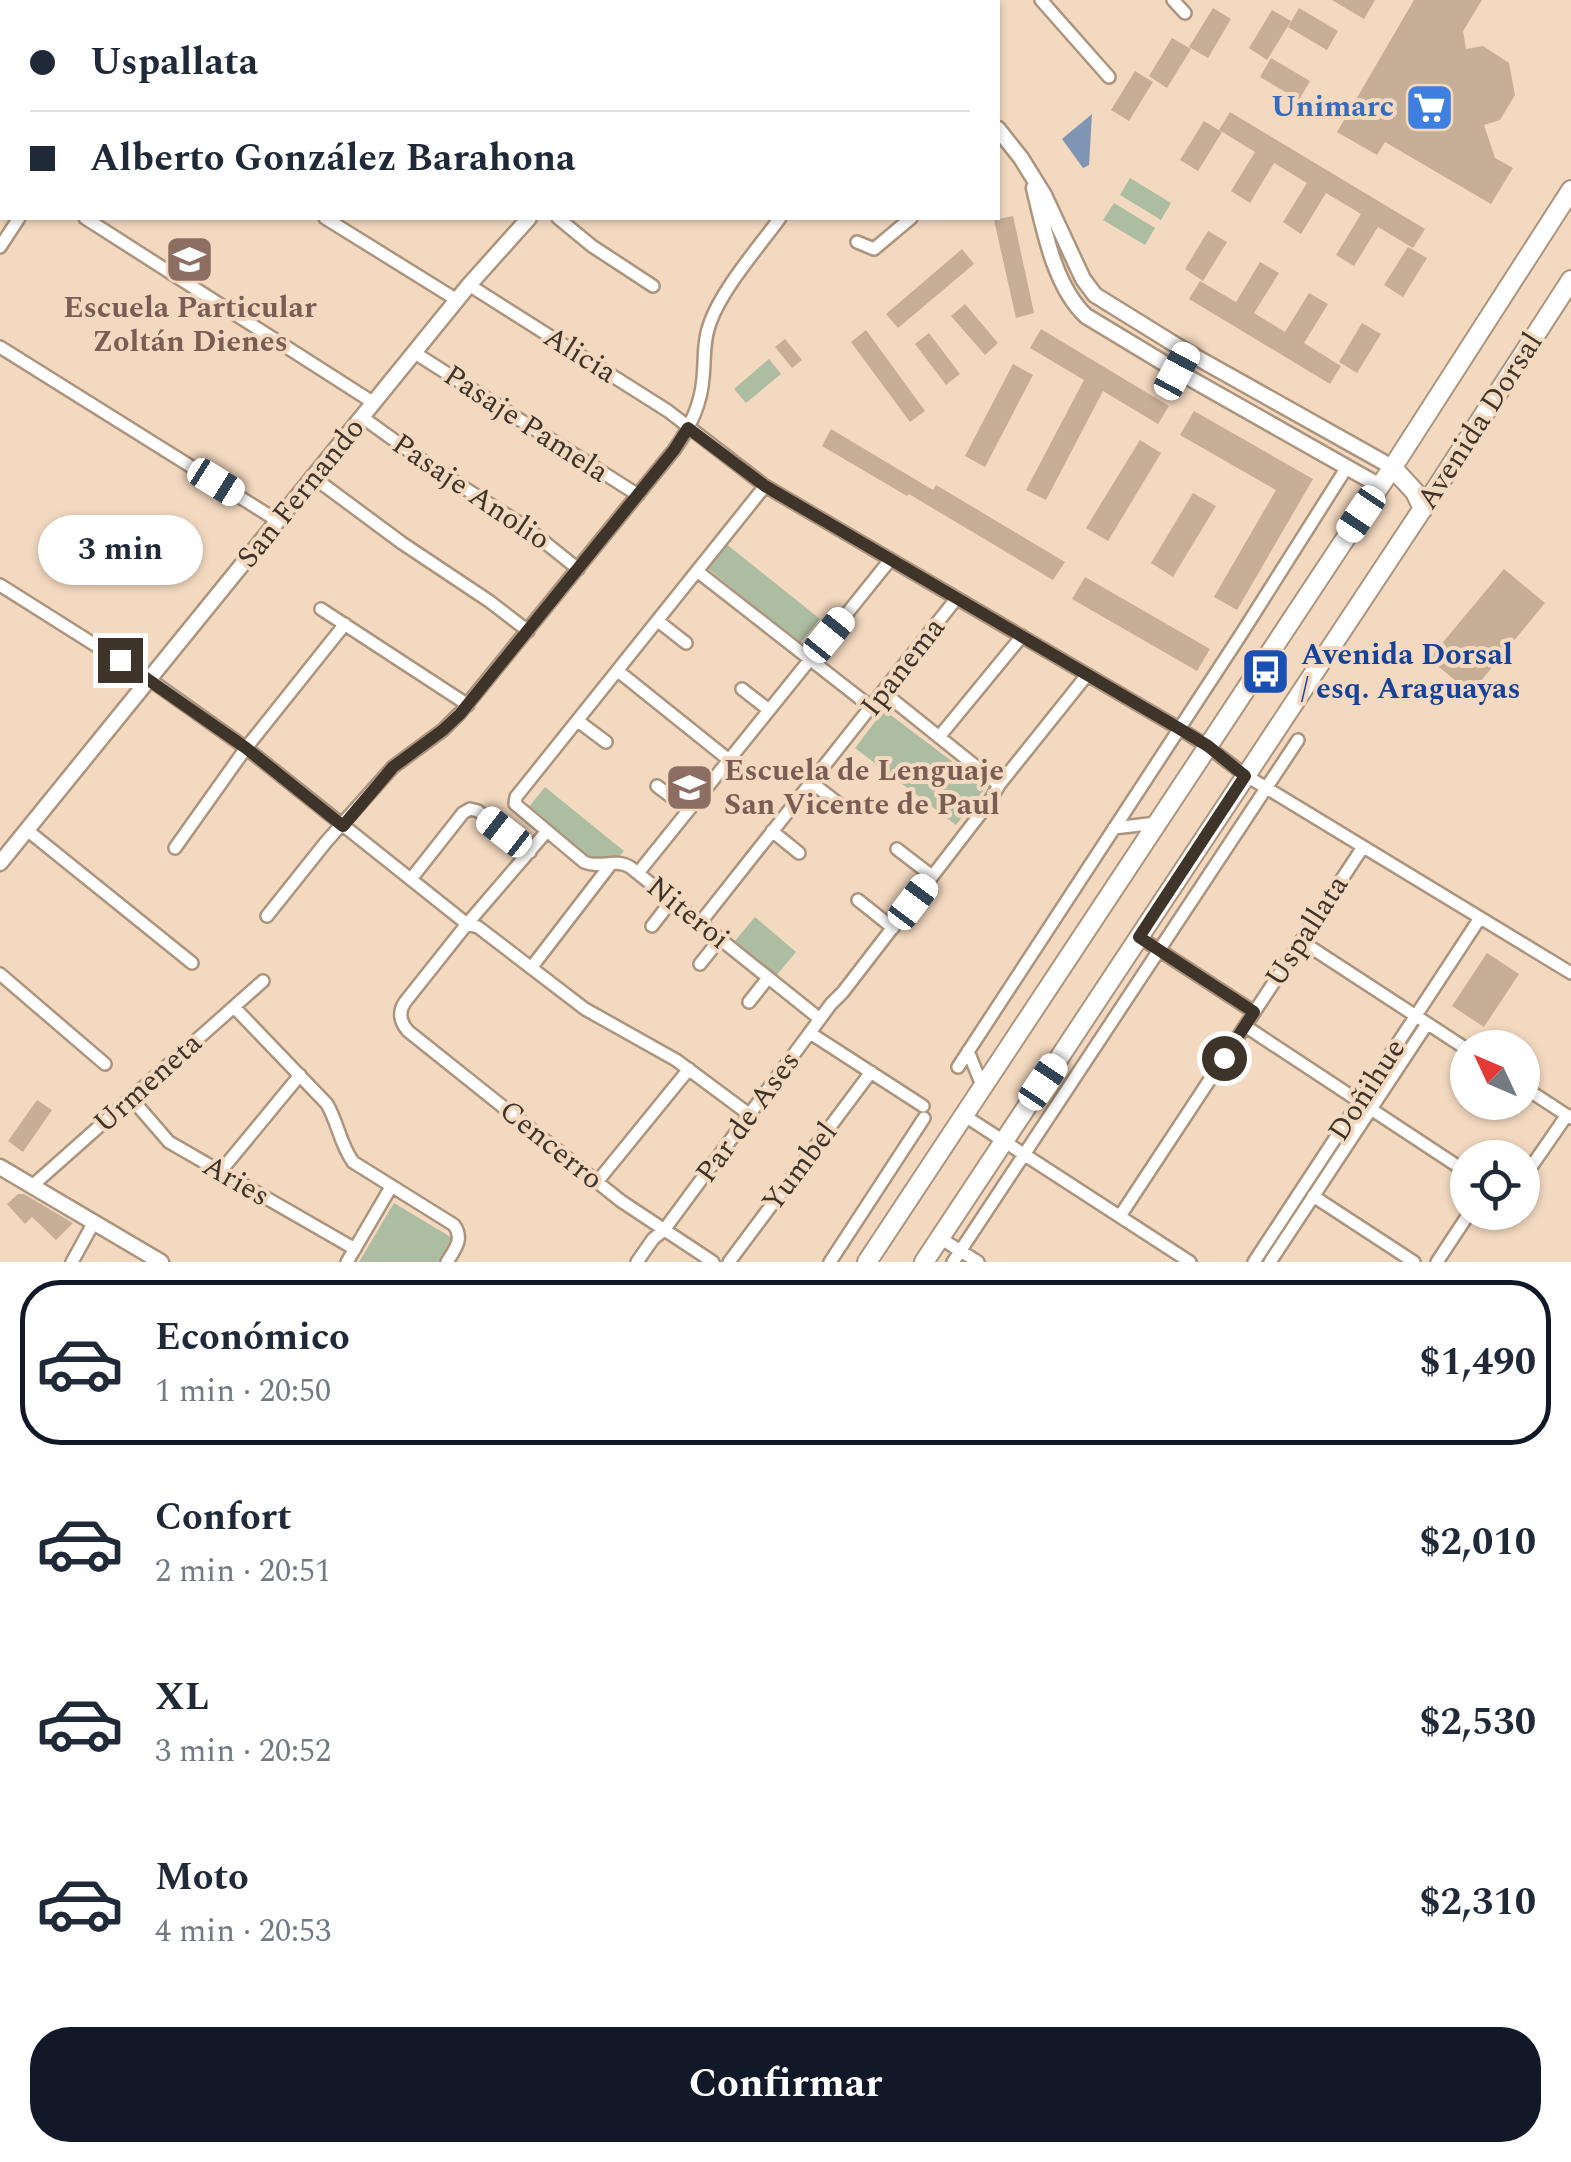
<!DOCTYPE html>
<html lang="es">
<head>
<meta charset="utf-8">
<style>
  body { margin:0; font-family:Spectral,serif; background:#f2f2f3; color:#1f2937; height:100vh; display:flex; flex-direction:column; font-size:38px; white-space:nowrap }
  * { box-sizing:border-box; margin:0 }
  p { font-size:32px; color:#747a83 }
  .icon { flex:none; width:55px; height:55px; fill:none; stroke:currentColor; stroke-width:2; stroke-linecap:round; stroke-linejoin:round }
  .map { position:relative; height:1262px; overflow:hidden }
  .panel { display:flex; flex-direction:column; background:#fff; flex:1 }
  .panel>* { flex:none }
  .hud { position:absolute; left:0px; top:0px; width:1000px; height:220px; box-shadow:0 2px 8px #0004; display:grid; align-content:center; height:220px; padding:0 30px; background:#fff }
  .needle { width:65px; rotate:314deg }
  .tools { position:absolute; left:1450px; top:1030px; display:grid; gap:20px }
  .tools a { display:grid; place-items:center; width:90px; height:90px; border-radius:50%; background:#fff; box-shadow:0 2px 8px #0004; font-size:50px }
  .end { position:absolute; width:45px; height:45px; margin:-22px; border:12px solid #3e342a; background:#fff; box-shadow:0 0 0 5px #fff }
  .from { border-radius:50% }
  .bubble { position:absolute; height:70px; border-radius:35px; background:#fff; box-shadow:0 2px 8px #0004; font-size:32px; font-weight:700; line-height:70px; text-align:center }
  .car { position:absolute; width:30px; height:60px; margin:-30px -15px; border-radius:12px; box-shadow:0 0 8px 2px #0007; background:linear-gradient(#fff 24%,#345 0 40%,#fff 0 76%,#345 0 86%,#fff 0) }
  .hud b { display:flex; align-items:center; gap:35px; height:95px; font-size:38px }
  .hud b+b { border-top:2px solid #e0e1e3 }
  .hud i { width:25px; height:25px; background:#1f2937 }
  ul { padding:18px 0 0; list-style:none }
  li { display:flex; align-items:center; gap:30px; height:165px; margin:0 20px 15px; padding:0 10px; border:5px solid transparent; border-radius:40px }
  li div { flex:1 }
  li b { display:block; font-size:38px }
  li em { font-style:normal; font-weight:700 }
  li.selected { border-color:#111827 }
  li>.icon { width:90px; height:90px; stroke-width:1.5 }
  .cta { display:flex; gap:20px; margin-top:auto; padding:20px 30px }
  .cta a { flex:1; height:115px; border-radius:40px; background:#111827; color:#fff; font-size:40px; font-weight:700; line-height:115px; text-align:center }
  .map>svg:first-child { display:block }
</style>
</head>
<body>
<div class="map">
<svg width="1571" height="1262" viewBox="0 0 1571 1262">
  <rect width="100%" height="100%" fill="#f3d9c0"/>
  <path fill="#adbda2" d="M1130,178l41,25 -10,17 -41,-25z
    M1114,203l41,25 -10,17 -42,-25z
    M769,359l12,15 -35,29 -12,-14z
    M725,543l95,76 -20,24 -94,-76z
    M884,710l102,77 -30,38 -101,-77z
    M545,787l79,64 -17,21 -79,-64z
    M755,917l41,35 -20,24 -42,-34z
    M394,1203l60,36 -14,23h-81z"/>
  <path fill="#7e96b3" d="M1092,114l-3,51 -6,3 -21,-29z"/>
  <path fill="#c7ae96" d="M1332,0h43l-11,19z
    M1414,0h68l-19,31 3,18 17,-3 26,17 6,32 -15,25 -16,5 11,33 18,10 -22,36 -106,-62 -8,13 -40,-23z
    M1213,8l18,11 -23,39 -19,-11z
    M1299,8l39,23 -11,19 -39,-23z
    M1272,10l19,11 -24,39 -18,-12z
    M1172,38l19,11 -24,39 -18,-12z
    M1271,58l39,23 -11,19 -39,-23z
    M1135,71l18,11 -24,39 -18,-11z
    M1230,112l195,117 -12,19 -35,-21 -24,39 -18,-11 25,-41 -35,-21 -25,41 -18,-12 24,-39 -33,-20 -24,40 -19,-12 24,-39 -36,-22z
    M1204,121l18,11 -24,39 -18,-11z
    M1013,216l21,97 -18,5 -22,-98z
    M1208,231l19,11 -24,39 -18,-12z
    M1408,247l19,11 -24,39 -19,-12z
    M962,249l12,15 -76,64 -12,-14z
    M1260,262l19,11 -25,40 31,19 24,-39 19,11 -24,39 37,23 -11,18 -141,-85 11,-18 36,21z
    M965,304l33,39 -13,12 -34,-39z
    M1362,323l19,11 -24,39 -18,-11z
    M1041,329l128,77 -11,18 -55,-33 -57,109 -20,-10 58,-110 -54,-32z
    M866,330l59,81 -15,11 -59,-80z
    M929,333l31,41 -14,11 -31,-41z
    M785,339l17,21 -10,8 -17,-21z
    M1013,364l20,11 -48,92 -20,-11z
    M1194,411l119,68 -76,131 -23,-13 62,-107 -96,-55z
    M831,429l102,61 3,-5 129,77 -12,18 -144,-86 -2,2 -85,-50z
    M1140,440l21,13 -53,88 -22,-13z
    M1193,493l23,13 -43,71 -22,-14z
    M1504,569l41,34 -74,90 -42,-34z
    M1085,577l125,72 -13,22 -125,-72z
    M1487,953l32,21 -35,53 -32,-21z
    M37,1100l15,10 -29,42 -15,-11z
    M18,1194h6l49,29 -17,17 -24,-23 -7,7 -18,-20z"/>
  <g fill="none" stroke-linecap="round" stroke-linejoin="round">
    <defs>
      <path id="minor" d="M383,0l3,2
        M541,0l3,2
        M697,0l2,2
        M1041,0l68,77
        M1173,0l12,13
        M36,2l1,-2
        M167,2l2,-2
        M307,2l2,-2
        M1,61l1,-3
        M0,190l2,2
        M85,218l289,185
        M325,218l132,82
        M558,218l34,28 61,40
        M857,242l17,7 37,-31
        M0,247l19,-29
        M469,285l199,126 97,75 415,243 27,17 38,29 326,198
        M0,347l278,174
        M415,353l223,142
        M362,417l68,49 97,62 51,41
        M313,477l89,66 87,58 39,30
        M765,486l-249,311 -1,7 69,58c16,7 31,-4 46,5l190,152
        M697,571l174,136
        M0,585l149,94 97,69 221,176 11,3 107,82 91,51 74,55
        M321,609l147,96
        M658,621l28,22
        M618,671l111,89
        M742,689l27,21
        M883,692l116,93
        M578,721l28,21
        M939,737l83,-101
        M811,782l28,22
        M657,786l32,24
        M1114,828l43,-5
        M27,830l165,133
        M547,831l-80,93 -62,78c-7,10 -5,20 3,29l213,170 92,61
        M772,831l27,22
        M175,848l71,-100 99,-124
        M897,849l35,27
        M638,873l252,-313
        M411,879l52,-66 7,-4 8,2 52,41
        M858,900l35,28
        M267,916l59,-74 67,-75 50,-37 17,-17 214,-263c16,-22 27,-45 29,-72 2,-19 0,-37 7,-55 12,-34 48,-75 70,-105
        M700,923l256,-324
        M652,926l20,-26
        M1139,937l115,75
        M1301,941l167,109
        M700,964l20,-25
        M531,968l80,-104
        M0,974l105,90
        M749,1002l19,-24
        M234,1007l93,97c11,19 13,40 26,58l101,63c10,14 1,24 -7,37
        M1245,1026l223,147
        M810,1033l113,73
        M968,1051l15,37
        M958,1067l282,-431 107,-169
        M1522,1086l49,32
        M131,1098l38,44 186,107
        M965,1116l225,146
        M220,1172l80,-97
        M1522,1180l45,-65
        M597,1182l92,-113
        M32,1186l231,-205
        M1313,1196l101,66
        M1120,1216l243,-369
        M940,1238l38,24
        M72,1262l22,-40
        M347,1262l44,-75
        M637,1262l16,-23 11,-9 167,-226 12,-12 145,-188 11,-19 88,-110
        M729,1262l142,-190
        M830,1262l94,-144
        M953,1262l345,-522
        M1254,1262l226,-344
        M1270,1262l157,-238
        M1437,1262l33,-50"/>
      <path id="tertiary" d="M883,0l2,2
        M720,2l2,-2
        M947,2l3,-2
        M998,129l23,29 23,37 39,84 12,16 92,57 205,115
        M1034,188c10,41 20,98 52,128l91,55 203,115
        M0,863l469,-578 60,-67
        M0,1167l161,95"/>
      <path id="primary" d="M1392,467l23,25 8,17
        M867,1262l531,-803 173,-269
        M924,1262l515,-778 132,-204"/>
    </defs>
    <use href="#minor" stroke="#ac947d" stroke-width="16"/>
    <use href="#tertiary" stroke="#ac947d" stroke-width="19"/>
    <use href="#primary" stroke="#ac947d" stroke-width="22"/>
    <use href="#minor" stroke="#fff" stroke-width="11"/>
    <use href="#tertiary" stroke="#fff" stroke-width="14"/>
    <use href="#primary" stroke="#fff" stroke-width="18"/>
  </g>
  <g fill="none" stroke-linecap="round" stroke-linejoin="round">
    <path stroke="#3e342a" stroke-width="12" d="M120,660l126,88 97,78 50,-59 50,-37 17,-16 214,-264 14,-22 77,58 415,243 28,17 37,30 -106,161 115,75 -30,46"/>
  </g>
  <defs>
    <symbol id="supermarket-square" viewBox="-11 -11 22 22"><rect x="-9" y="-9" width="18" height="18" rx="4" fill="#3f7fe0" stroke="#f3d9c0"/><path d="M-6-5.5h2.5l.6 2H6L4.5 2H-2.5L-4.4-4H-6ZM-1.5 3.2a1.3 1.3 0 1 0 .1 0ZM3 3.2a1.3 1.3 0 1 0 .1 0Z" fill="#fff"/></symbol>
    <symbol id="school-square" viewBox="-11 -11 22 22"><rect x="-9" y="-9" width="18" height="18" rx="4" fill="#8d6e63" stroke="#f3d9c0"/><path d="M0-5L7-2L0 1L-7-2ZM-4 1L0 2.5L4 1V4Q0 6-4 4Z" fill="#fff"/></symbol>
    <symbol id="bus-square" viewBox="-11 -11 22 22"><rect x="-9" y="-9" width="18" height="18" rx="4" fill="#1a4fb4" stroke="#f3d9c0"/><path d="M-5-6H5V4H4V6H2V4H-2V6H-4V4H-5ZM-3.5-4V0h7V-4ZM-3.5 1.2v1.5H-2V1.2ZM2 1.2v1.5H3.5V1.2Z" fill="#fff"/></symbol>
  </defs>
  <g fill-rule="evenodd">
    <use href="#supermarket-square" x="1402" y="80" width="55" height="55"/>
    <use href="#school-square" x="162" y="232" width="55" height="55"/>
    <use href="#bus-square" x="1238" y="644" width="55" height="55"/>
    <use href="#school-square" x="662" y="760" width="55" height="55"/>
  </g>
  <g text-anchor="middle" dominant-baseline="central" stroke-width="8" stroke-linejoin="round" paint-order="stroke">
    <g font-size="30" font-weight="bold" fill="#366cbe" stroke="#f3d9c0" text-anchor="end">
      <text x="1394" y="107">Unimarc</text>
    </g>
    <g font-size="30" font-weight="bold" fill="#785e54" stroke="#f3d9c0">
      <text x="190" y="308">Escuela Particular<tspan x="190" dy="34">Zoltán Dienes</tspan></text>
      <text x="724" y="771" text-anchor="start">Escuela de Lenguaje<tspan x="724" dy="34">San Vicente de Paul</tspan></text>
    </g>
    <g font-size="30" fill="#3e342a" stroke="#f3d9c0">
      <text transform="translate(580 355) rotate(32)">Alicia</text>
      <text transform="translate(1480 421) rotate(-57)">Avenida Dorsal</text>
      <text transform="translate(526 424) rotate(33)">Pasaje Pamela</text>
      <text transform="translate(471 492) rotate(34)">Pasaje Anolio</text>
      <text transform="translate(301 493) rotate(-51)">San Fernando</text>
      <text transform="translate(903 667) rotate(-52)">Ipanema</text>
      <text transform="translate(688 913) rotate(39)">Niteroi</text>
      <text transform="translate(1307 931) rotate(-57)">Uspallata</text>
      <text transform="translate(148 1083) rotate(-42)">Urmeneta</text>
      <text transform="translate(1367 1090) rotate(-57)">Doñihue</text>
      <text transform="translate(748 1117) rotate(-54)">Par de Ases</text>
      <text transform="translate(551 1145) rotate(39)">Cencerro</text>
      <text transform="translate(800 1167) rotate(-53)">Yumbel</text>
      <text transform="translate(236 1181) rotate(30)">Aries</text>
    </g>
    <g font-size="30" font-weight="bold" fill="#164399" stroke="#f3d9c0" text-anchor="start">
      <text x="1301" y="655">Avenida Dorsal<tspan x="1301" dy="34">/ esq. Araguayas</tspan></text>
    </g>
  </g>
</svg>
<div class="tools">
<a><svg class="needle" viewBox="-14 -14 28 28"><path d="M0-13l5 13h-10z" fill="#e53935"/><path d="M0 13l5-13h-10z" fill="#747a83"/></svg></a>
<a><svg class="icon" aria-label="locate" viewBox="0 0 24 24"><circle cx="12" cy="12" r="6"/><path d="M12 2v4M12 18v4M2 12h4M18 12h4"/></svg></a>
</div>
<i class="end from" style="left:1224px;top:1058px"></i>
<i class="end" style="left:120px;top:660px"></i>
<div class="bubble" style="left:38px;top:515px;width:165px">3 min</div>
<i class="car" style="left:1177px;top:371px;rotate:28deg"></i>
<i class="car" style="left:216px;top:482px;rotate:122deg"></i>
<i class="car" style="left:1361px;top:514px;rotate:214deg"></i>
<i class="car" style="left:829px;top:635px;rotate:39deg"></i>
<i class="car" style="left:504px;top:832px;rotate:308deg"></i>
<i class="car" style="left:913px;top:902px;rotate:37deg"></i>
<i class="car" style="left:1043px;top:1082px;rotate:34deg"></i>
<div class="hud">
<b><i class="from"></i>Uspallata</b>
<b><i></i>Alberto González Barahona</b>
</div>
</div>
<section class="panel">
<ul>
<li class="selected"><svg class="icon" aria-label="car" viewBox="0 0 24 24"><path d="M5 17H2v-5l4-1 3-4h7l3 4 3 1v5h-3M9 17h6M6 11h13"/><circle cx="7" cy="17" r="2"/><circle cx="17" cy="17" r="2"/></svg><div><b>Económico</b><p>1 min · 20:50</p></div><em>$1,490</em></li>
<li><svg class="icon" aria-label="car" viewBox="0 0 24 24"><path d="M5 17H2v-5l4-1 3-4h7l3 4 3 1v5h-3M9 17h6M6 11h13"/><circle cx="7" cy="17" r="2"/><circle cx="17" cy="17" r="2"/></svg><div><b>Confort</b><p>2 min · 20:51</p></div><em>$2,010</em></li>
<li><svg class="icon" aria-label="car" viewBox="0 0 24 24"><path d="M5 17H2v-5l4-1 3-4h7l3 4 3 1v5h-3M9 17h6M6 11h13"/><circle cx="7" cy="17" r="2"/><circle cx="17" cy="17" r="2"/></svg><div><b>XL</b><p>3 min · 20:52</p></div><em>$2,530</em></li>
<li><svg class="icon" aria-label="car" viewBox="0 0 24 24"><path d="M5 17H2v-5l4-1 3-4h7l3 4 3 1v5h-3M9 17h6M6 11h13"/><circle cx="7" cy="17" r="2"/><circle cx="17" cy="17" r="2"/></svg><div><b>Moto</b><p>4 min · 20:53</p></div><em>$2,310</em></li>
</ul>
<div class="cta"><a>Confirmar</a></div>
</section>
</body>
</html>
